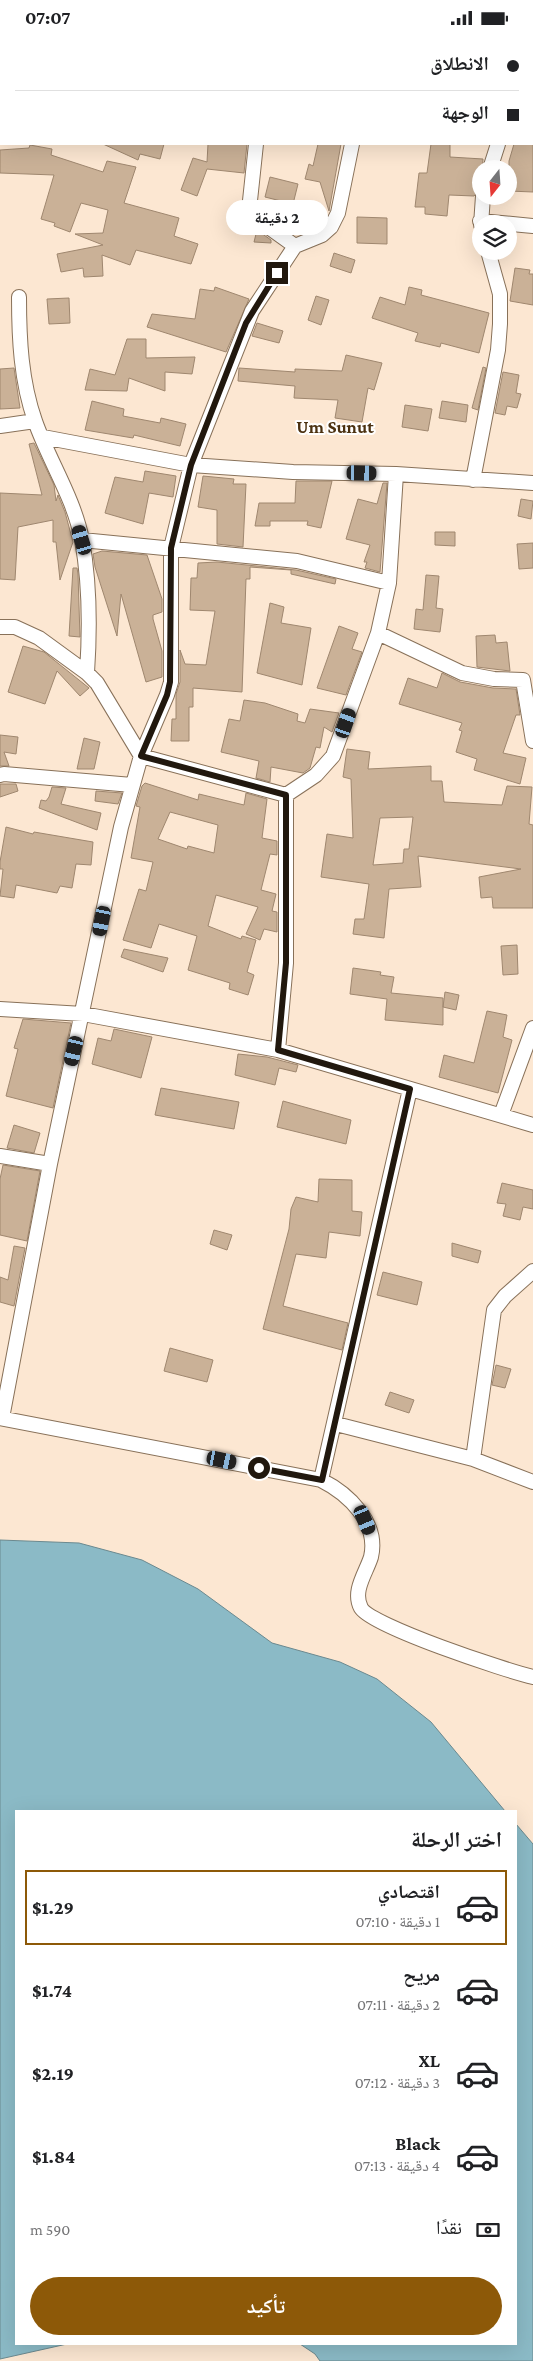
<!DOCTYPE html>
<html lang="ar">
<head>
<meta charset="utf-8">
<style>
  body { margin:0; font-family:"Crimson Pro","Noto Naskh Arabic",serif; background:#f6f6f6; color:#202124; direction:rtl; height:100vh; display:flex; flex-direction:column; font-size:19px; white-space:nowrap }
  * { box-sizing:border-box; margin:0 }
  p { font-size:16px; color:#757577 }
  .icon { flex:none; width:28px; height:28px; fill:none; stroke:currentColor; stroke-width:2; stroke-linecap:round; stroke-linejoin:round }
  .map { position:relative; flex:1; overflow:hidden; direction:ltr }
  .sheet { position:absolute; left:15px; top:1775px; width:502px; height:535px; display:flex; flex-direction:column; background:#fff; border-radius:0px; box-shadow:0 5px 20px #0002; direction:rtl }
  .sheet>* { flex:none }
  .top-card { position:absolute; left:0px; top:0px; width:534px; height:110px; box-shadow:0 5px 20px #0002; direction:rtl; display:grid; align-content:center; height:110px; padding:0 15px; background:#fff }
  .needle { width:32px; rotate:197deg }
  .buttons { position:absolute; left:472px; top:125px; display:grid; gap:10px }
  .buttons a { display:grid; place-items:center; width:45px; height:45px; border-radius:50%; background:#fff; box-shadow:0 5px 20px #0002; font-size:25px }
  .end { position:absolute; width:22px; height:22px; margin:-11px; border:6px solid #21180e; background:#fff; box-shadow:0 0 0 2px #fff }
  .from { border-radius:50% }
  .bubble { position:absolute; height:35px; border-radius:18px; background:#fff; box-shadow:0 5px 20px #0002; font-size:16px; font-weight:700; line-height:35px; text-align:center; direction:rtl }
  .car { position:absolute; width:15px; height:30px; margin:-15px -8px; border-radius:6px; box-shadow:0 0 4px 1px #0007; background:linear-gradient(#222 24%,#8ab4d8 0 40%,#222 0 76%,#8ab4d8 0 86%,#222 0) }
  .top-card b { display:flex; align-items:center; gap:18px; height:48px; font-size:19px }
  .top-card b+b { border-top:1px solid #e0e0e0 }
  .top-card i { width:12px; height:12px; background:#202124 }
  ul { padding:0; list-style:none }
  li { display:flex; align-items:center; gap:15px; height:75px; margin:0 10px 8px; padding:0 5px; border:2px solid transparent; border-radius:0px }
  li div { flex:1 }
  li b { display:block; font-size:19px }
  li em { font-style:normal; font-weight:700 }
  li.active { border-color:#8d5908 }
  li>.icon { width:45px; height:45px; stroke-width:1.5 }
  h2 { padding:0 15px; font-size:22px; line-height:60px }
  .pay { display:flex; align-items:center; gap:12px; height:55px; padding:0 15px; font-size:19px }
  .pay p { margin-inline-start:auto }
  .cta { display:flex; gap:10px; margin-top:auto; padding:10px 15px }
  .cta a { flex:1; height:58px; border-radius:30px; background:#8d5908; color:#fff; font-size:20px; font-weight:700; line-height:58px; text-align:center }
  .status { display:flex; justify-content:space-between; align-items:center; height:35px; padding:0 25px; background:#fff; direction:ltr }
  .status svg { height:14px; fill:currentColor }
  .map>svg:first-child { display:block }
</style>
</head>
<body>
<div class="status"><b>07:07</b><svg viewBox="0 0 49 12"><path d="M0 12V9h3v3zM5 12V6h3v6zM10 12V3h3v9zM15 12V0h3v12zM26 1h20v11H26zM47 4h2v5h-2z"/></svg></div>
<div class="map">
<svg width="533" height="2326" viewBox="0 0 533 2326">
  <rect width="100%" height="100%" fill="#fce7d2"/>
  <path fill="#8bbac6" stroke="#6b898f" d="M0,1505l79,3 63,17 56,29 74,54 68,19 37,17 54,43 74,89h-489v533h51l-67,15z
    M516,1789l17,20v517h-213l-5,-7 -15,-10h216z"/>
  <path fill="#cab197" stroke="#9f876f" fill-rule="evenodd" d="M103,109h61l-4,15 -20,-5 -2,6z
    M208,109h39l-3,29 -37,-4 -10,27 -16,-6 12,-32 14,4z
    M318,109h23l-12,67 -9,-29 -15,-3 4,-15 4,2z
    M431,109h19v13l33,2 -2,29 -7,8 -25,-1 -2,21 -22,-2v-7h-10l4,-34h8z
    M514,109h19v48l-24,-1v-30z
    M30,110l22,4 -1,6 52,17 4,-11 29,6 -12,36 55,15 -5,18 24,8 -7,20 -55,-14 -6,15 -28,-10 1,21 -19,1 -1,-9 -22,4 -4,-18 46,-9 -28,-11 28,-1 5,-23 -27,-7 -11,29 -16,-6 1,-3 -14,-4 13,-44 -54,-2v-23l29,-2z
    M270,142l28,7 -5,20 -28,-7z
    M357,182l30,1v26l-30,-1z
    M257,195l14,10v3l-17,-1z
    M334,218l21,7 -4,13 -21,-7z
    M515,233l15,2 -1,4h4v31l-23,-4z
    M215,252l34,12 -23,53 -79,-25 5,-13 43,5 5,-30 14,2z
    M409,252l13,3 -1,5 68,18 -10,40 -38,-10 -1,4 -25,-6 3,-8 -46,-15 8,-21 25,8z
    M316,261l13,4 -8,25 -13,-5z
    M69,263l1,25 -21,1 -2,-25z
    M257,288l26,8 -4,12 -27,-7z
    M127,304h19v19l49,-1 -3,17 -27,-2v19l-36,-13 -2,13 -42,-1 5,-21 25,6z
    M346,320l36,8 -8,27 -6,-2 -6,34 -27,-4 3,-18 -44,-2 1,-12 -57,-5 1,-13 56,4v-3l47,2z
    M483,332l3,1 -8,42 -6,-2z
    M14,333l6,40 -20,1v-40z
    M503,337l16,3 -3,18 5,1 -4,14 -10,-2 -2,9 -10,-2z
    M92,366l32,8 -1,7 37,7 1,-5 25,6 -6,22 -46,-11 -1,3 -48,-8z
    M442,366l26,4 -2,17 -27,-4z
    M405,370l27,4 -4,22 -26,-4z
    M34,408l20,42 2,16 2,-6 7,17 8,30 -13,38 -4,-38h-3v-22l-35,7 -3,53 -15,-1v-86l42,2 -13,-51z
    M145,436l31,5 -3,21 -24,-4 -6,31 -38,-11 10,-36 28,5z
    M203,441l31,3 -1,5h13l-3,63 -26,-3v-34l-19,-3z
    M296,446h36l-11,47 -14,-3 1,-4h-38v5h-15l4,-23h36z
    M383,448h4l-7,89 -15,-4 2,-6h-3l6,-17 -24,-6 12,-40 19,5z
    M521,464l12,2 -2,18 -13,-3z
    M435,497h20v14l-20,-1z
    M533,508v25l-14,1 -2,-25z
    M102,516l45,4 15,44v13l-9,3v4l9,32v26l-16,5 -25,-88 -4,42 -22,-69 -2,-13z
    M217,527l79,8 40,9 -1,5 -44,-10v-4l-41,-3v12h-4l-4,113 -49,-4v19h-4v34h-18l1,-22h4v-25l4,-12v-32l5,14 21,1 9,-54 -25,-1 1,-32h6l1,-15z
    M73,533h4l1,6 2,63 -11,-1z
    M426,540l13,1 -3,32 7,1 -3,23 -26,-3 2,-20 7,1z
    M270,568l14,4 -3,16 30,5 -9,57 -45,-12z
    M339,591l19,7 -6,16 10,3 -16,43 -29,-7z
    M495,600l1,8 11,-1 3,29 -33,-4 -1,-31z
    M23,611l21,6 45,36 -9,8 -23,-25 -12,33 -37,-12z
    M442,638l18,9 33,6 23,1 4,26h-4l-13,38 23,5 -6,26 -46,-14 3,-11 -21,-7 6,-21 -3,-1 3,-7 -63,-19 9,-26 29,10z
    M244,665l21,3 33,11 -1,7 8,2 5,-14 29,4 -7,19 -8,-5 -4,21 -4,-1 -6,21 -7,5 -32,-6 -1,15 -14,-4 3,-17 -38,-9 8,-33 11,2z
    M0,700l18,2 -2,17 -12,-2 5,14h-9z
    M84,703l16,4 -6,27h-17z
    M347,714l23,3 -2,17 63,-3v15h11l2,21 58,3 5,-19 25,1 -3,37 4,1v83h-40l-1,-11 -11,1 -2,-21 42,-8 -103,-13 3,31 -32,2 -5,49 -31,-4 2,-15h9l5,-35 -48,-7 6,-43 26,4 -2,-59 -8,-2zM413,782l-4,32h-5l-1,14 -30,2 7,-47z
    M145,748l53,17 1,-6 45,11 2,-12 21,6 -5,39 15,3v14l-7,-1 -9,36 15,4 -4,17 5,1v20l-13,-3 -4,11 -14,-6 12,-27 -42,-12 -8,31 33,13 1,-3 14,4 -9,32 7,3 -6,20 -19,-6 1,-6 -42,-13 9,-34 -38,-12 -8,24 -28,-8 16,-51 7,2 7,-29 -22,-4 9,-51 -4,-1 6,-20zM170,777l48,13 -4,28 -26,-7 -1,3 -29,-10z
    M0,749h16l2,7 -18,6z
    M52,752l14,1 -5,16 40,9 -4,17 -58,-22 2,-8 5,1 3,-4z
    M96,756l26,2 -4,11 -23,-3z
    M6,792l27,7 1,-2 59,10 -2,23 -15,-1 -4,24 -12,-2 -3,7 -41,-8 -2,13 -14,-2 3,-27h-3v-7z
    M517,910l1,29 -15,1 -2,-29z
    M124,914l44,9 -5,14 -42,-15z
    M353,933l28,4 -1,3 14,2 -3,16 52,5v9l2,-15 14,3 -3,15 -13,-3v18l-58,-5 2,-21 -37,-5z
    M487,976l20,4 -4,22 9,3 -14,53 -59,-16 5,-22 30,8z
    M23,984l48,4 -18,85 -47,-12 12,-47 -4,-1z
    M114,994l38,8 -11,41 -49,-14 6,-26 13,3z
    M238,1019l29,3 31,8 -2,7 -17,-4 -4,17 -40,-10z
    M161,1053l78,14 -5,27 -79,-14z
    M283,1066l68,19 -5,24 -69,-17z
    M14,1090l26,8 -6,20 -27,-5z
    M3,1130l37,6 -13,70 -27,-6v-56z
    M319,1144l33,1v31l10,1 -2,24 -31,-4 -3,26 -30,-4 -13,52 65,17 -6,27 -79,-21 26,-100 2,-20 5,-12 22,5z
    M502,1148l31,7v19l-10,-2 -3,13 -17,-4 3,-12 -9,-1z
    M214,1195l18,5 -5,15 -17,-6z
    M452,1208l29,8 -3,12 -26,-7z
    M14,1211l11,2 -11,58 -14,-4v-25l8,3z
    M383,1237l39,10 -5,23 -40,-10z
    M170,1313l43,12 -6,22 -43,-11z
    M496,1330l15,4 -6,19 -13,-3z
    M390,1357l24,8 -5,13 -24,-8z"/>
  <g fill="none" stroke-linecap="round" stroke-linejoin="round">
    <defs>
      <path id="street" d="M40,1v-1
        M271,1v-1
        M374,1l1,-1
        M532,6l1,-2
        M0,48l1,-1
        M256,109l-7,66 4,6 42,30
        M490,134l8,-25
        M480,186l53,5
        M481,190l2,-29
        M19,262c0,42 2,84 16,124 14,40 39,77 47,119 8,44 8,89 5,133
        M0,391l35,-5
        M43,402l148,28 102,7 103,2 137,9
        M473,445l25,-130 2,-26v-30l-12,-43
        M82,505l215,21 92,22
        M0,592h15l24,11 48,35 10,10 44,73 145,39 30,-20 17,-19 45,-123 84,40 32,6 29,1 10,61
        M378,598l11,-50 7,-109
        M0,740l4,-1 128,11
        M0,974l83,5 195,36 255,75
        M278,1015l8,-87v-168
        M501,1080l32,-87
        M0,1121l50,8
        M0,1383l321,62c28,14 58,43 50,77 -5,16 -19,34 -10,51 10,18 146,63 172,69
        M2,1383l48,-254 71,-337 20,-71 26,-61 4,-13v-134l20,-83 61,-154 43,-65 27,-11 9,-8 7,-14 14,-69
        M336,1389l137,35 60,23
        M473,1424l21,-149 11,-14 28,-25
        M321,1445l89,-391"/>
    </defs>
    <use href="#street" stroke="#887159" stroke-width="16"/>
    <use href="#street" stroke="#fff" stroke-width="14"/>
  </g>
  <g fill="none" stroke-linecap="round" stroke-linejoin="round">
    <path stroke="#21180e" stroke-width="6" d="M259,1433l63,12 88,-391 -132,-39 8,-87v-168l-145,-39 26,-61 3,-13 1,-134 20,-83 55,-142 31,-50"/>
  </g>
  <g text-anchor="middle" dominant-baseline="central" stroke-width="4" stroke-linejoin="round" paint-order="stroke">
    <g font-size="18" font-weight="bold" fill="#4b3110" stroke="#fff">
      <text x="335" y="392">Um Sunut</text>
    </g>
  </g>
</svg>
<div class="buttons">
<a><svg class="needle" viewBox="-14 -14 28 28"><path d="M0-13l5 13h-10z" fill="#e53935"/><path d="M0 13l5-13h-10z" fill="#757577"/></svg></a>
<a><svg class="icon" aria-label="layers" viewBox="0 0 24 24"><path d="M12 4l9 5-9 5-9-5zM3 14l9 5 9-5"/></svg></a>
</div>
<i class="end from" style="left:259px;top:1433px"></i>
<i class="end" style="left:277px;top:238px"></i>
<div class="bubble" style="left:226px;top:165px;width:102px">2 دقيقة</div>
<i class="car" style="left:362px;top:438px;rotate:91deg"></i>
<i class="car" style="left:82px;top:505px;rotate:343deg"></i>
<i class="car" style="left:346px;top:688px;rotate:19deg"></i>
<i class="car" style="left:102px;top:886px;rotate:191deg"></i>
<i class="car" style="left:74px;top:1016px;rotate:193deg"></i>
<i class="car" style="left:222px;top:1425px;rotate:102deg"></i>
<i class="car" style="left:365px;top:1485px;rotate:157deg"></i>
<div class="top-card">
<b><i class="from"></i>الانطلاق</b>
<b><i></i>الوجهة</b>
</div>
<section class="sheet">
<h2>اختر الرحلة</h2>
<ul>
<li class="active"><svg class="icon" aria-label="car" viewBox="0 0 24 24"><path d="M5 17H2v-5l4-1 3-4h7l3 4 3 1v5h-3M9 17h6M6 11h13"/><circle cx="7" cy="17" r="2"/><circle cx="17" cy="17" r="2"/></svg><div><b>اقتصادي</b><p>1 دقيقة · 07:10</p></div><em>$1.29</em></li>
<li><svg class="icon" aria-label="car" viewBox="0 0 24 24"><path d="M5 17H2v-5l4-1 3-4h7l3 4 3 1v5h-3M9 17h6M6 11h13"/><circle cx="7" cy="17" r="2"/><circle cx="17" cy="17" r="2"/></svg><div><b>مريح</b><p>2 دقيقة · 07:11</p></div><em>$1.74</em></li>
<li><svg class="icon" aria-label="car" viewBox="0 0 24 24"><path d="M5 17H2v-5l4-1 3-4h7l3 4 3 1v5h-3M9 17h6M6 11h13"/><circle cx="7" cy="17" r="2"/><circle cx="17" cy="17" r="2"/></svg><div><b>XL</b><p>3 دقيقة · 07:12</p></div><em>$2.19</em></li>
<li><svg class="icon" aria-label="car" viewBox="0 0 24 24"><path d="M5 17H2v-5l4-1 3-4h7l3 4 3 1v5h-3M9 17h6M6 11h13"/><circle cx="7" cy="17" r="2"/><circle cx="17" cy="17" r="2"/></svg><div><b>Black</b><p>4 دقيقة · 07:13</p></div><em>$1.84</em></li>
</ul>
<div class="pay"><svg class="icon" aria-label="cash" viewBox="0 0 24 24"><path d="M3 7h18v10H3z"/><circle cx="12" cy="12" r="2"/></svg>نقدًا<p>590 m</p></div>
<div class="cta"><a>تأكيد</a></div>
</section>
</div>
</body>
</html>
